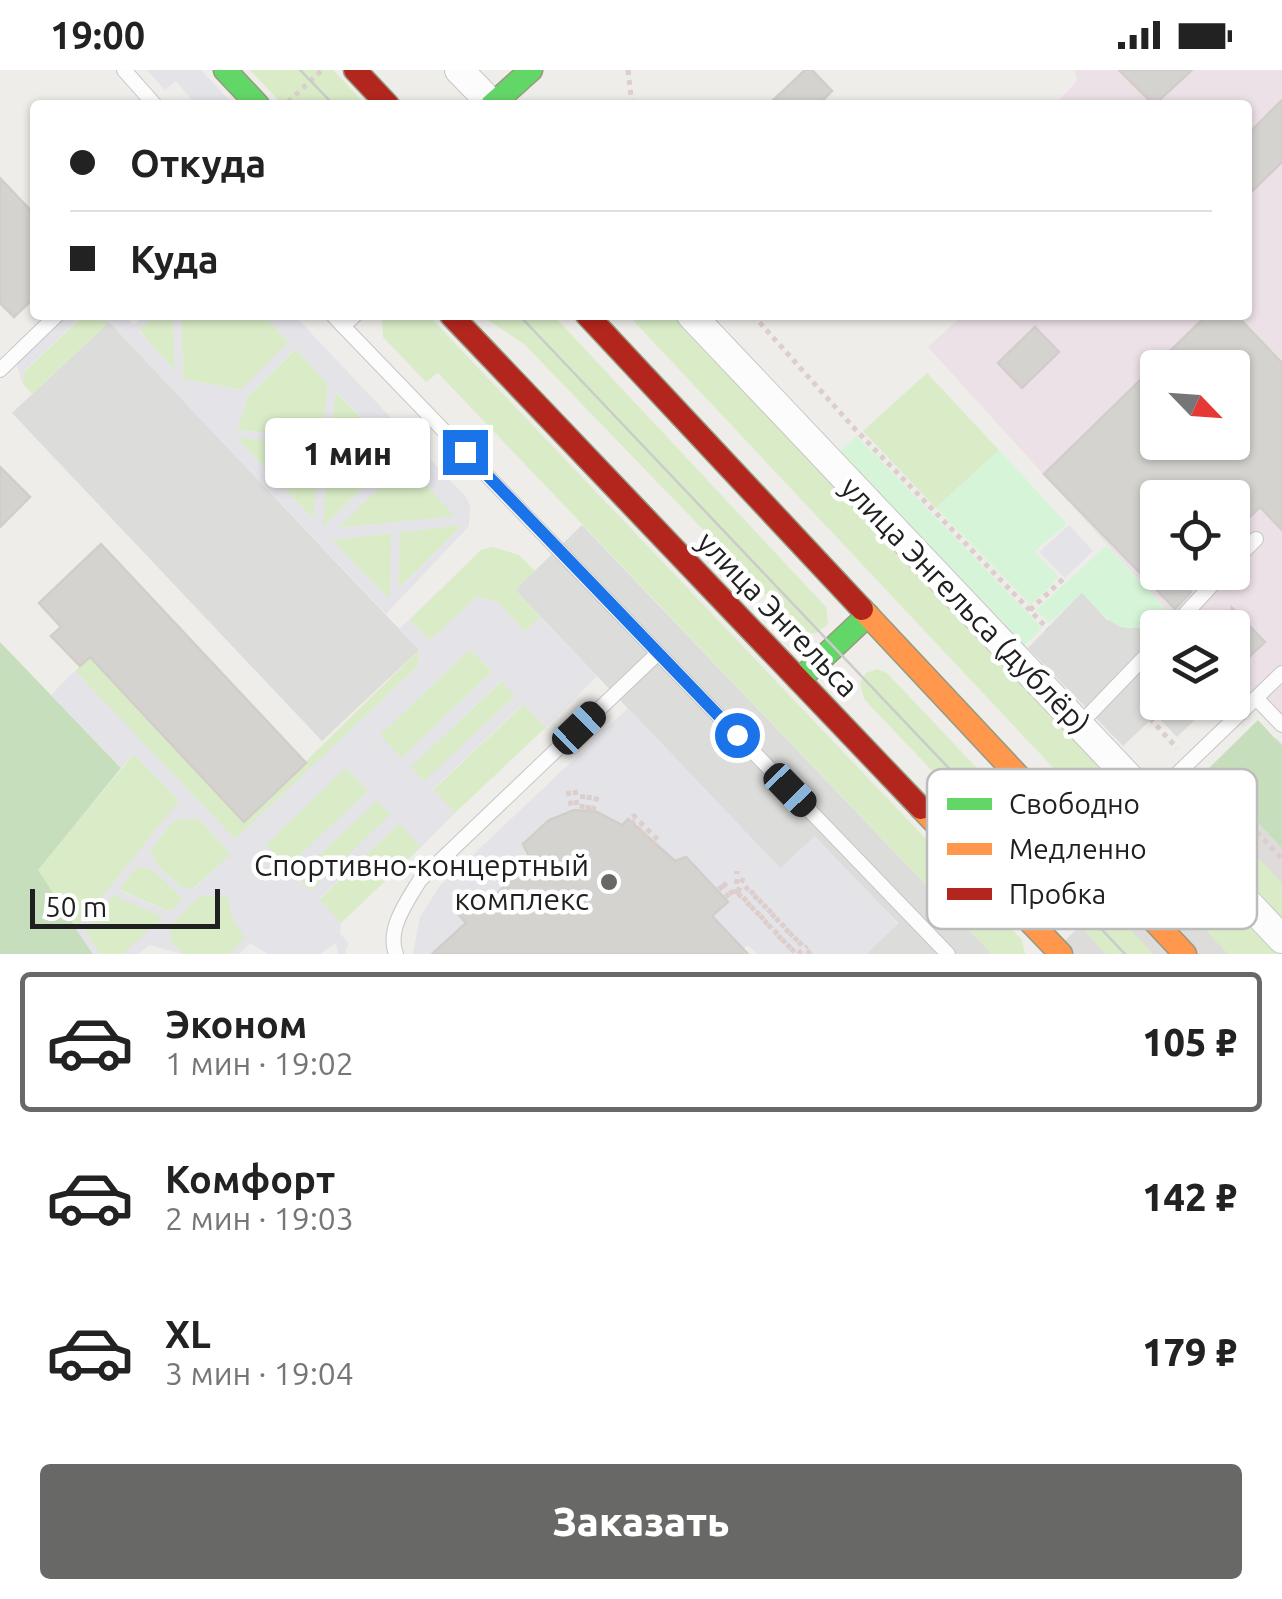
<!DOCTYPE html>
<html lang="ru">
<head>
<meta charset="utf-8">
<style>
  body { margin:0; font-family:Ubuntu,sans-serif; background:#f2f2f2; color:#222; height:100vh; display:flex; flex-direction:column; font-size:38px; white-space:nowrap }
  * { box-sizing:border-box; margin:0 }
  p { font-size:32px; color:#767676 }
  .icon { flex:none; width:55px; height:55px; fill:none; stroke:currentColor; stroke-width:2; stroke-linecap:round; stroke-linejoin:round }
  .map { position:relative; height:884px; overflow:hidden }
  .panel { display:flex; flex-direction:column; background:#fff; flex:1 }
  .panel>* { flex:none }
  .guide { position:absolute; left:30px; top:30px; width:1222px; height:220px; border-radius:10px; box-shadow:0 2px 8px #0004; display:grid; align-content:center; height:220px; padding:0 40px; background:#fff }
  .needle { width:65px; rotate:115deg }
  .fabs { position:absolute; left:1140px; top:280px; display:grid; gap:20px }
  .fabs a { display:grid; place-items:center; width:110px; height:110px; border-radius:10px; background:#fff; box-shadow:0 2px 8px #0004; font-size:50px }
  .scale { position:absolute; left:30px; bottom:25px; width:190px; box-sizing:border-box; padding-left:10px; border:5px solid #202020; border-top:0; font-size:28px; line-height:35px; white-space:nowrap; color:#202020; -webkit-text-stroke:8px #fff; paint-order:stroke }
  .end { position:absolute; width:45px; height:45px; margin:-22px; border:12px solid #1a73e8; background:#fff; box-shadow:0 0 0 5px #fff }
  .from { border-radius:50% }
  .bubble { position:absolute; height:70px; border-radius:10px; background:#fff; box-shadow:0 2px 8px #0004; font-size:32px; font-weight:800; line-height:70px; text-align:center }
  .car { position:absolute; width:30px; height:60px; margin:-30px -15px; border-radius:12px; box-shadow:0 0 8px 2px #0007; background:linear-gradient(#222 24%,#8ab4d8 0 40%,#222 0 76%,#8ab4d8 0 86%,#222 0) }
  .guide b { display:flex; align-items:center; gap:35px; height:95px; font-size:38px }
  .guide b+b { border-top:2px solid #e0e0e0 }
  .guide i { width:25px; height:25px; background:#222 }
  ul { padding:18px 0 0; list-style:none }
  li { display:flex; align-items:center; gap:30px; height:140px; margin:0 20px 15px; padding:0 20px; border:5px solid transparent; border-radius:10px }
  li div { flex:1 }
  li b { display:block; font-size:38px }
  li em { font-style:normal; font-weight:800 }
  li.on { border-color:#686866 }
  li>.icon { width:90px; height:90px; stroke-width:1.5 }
  .action { display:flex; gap:20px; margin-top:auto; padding:20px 40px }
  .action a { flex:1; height:115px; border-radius:10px; background:#686866; color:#fff; font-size:40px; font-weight:800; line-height:115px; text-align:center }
  .status { display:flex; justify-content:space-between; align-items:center; height:70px; padding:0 50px; background:#fff; direction:ltr }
  .status svg { height:28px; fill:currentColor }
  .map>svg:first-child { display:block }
</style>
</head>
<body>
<div class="status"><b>19:00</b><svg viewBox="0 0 49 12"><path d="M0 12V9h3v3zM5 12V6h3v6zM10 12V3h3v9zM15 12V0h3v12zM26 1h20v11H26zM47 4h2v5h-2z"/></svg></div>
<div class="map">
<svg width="1282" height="884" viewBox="0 0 1282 884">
  <rect width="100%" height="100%" fill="#eeede9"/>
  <path fill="#dddcda" d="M1276,668l6,6v210h-221l-5,-5z"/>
  <path fill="#ece1e7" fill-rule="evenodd" d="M1075,0h207v664l-49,-50 -1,-56 -50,-1 -254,-280 35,-32h285v-210h-194l23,-24zM1158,298h74v74h-74zM1158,428h74v74h-74z"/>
  <path fill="#dcdcda" d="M109,252l310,328 -97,91 -310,-328z
    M582,455l410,429h-126l32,-31 -83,-86 -34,32 -266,-279z
    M1082,522l25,28 32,8 26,-19 17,18 -24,1v74l54,1 -35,34 -21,-22 -33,31 -95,-98z"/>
  <path fill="#d9ecc7" d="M250,0h83l33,35h-83z
    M155,245h18l2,57 -36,-42z
    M181,245h82l26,27 -48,48 -58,-11z
    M382,245h46l594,625 3,14h-33l-554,-581 -12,9 -43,-45z
    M481,245h72l273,292 2,17 -13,10 -16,-5 -275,-285z
    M628,245h55l599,629v10h-54z
    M82,247l27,5 -77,72 -9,-10 1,-12z
    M296,279l32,35 -5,54 -86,-8 11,-34z
    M927,303l72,77 -63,58 -73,-77z
    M334,320l56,57 -62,10z
    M236,367l54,4 14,16 -26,25z
    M397,384l-75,74 5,-64z
    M308,391l11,11 -5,48 -32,-34z
    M405,392l52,54 -120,12z
    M464,454l-66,65 2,-57z
    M392,463l-2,64 -2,2 -57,-59z
    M493,477l26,8 16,16 -20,19 25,27 -15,15 -27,-30 -21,-5 -48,44 -20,-21 72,-70z
    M470,579l22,23 -91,86 -22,-23z
    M419,580l-1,16 -183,174 -160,-169 15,-14 154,165z
    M877,599l10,4 266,281h-47l-242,-255 -4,-16 6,-10z
    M502,611l14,14 -91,87 -15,-15z
    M524,634l22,23 -91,86 -22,-23z
    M134,684l46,47 -104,128 -39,-59z
    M346,697l22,24 -81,77 -22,-24z
    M1190,717l92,96v36c-34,-36 -96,-79 -92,-132z
    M377,730l14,15 -81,77 -14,-15z
    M198,748l34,36 -38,34 -11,1 -26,-24 -7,-15 24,-30z
    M399,753l22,24 -80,76 -22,-23z
    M136,797l16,2 32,30 -14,13 -52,-23z
    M114,825l50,22 -41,37h-23l-16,-24z
    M200,826h28l5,23 13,19 -17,16h-46l-12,-12v-18z"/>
  <path fill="#c7debd" d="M0,572l121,126 -83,102 55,84h-93z
    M1258,650l24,26v102l-74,-79z"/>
  <path fill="#d6f5d8" d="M857,366l185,192 -24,24 -186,-194z
    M999,380l68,74 -32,27 24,26 -28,28 -95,-97z
    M1107,475l58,64c-40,36 -52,16 -83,-16l-33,30 -13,-13z"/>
  <path fill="#e4e3e8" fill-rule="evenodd" d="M147,0h54l33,35h-38l-20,-24 -11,9z
    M63,245h61l10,10 11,-10h10l-16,16 36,39 -2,-55h8l2,64 57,11 49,-48 -26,-27h31l171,181 5,9 -1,21 -83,88 -277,-292 -28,-5 -57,54 -1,13 -6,-18 6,-12zM295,279l33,35 -6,54 -85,-8 11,-34zM336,321l53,55v1l-61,10zM237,368l52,3 15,16 -26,25zM395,385h1l-73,72 4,-62zM308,391l10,11 -5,47 -31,-33zM405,393l50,53 -116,12v-1zM463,455l-64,63 -1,-1 2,-55zM391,463l-1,64 -2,1 -56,-58z
    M1069,455l24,26 -28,27 -26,-26z
    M477,527l21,5 27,30 15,-15 57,59 -51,51 -23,-23 -90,85 22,24 -34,34 -22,-23 -80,75 22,24 -1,10 8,10 -3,11h-7l-2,-11 -16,11h-52l-18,-11 -11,11h-10l16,-16 -12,-19 -6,-23h-27l-29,28v18l12,12 -34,-9 -11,9h-15l40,-37 -49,-22 -30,35 16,24h-7l-17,-25 103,-128 -45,-47 -13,14 -70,-73 24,-24 160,168 183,-173 1,-16 -20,-21 10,-9 21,20zM470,579l22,23 -91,86 -21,-23zM501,611l14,15 -91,85 -13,-14zM346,698l22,23 -81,76 -21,-23zM377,731l13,14 -80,76 -13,-15zM198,748l33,36 -36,34 -12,1 -26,-24 -7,-15 24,-30zM136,797l16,2 31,30 -14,13 -50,-22z
    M628,638l152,160 35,-32 83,88 -32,30h-109l-9,-9 -5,4 -31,-33 15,-15 -41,-44 -17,7 -10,-12 3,-4 -4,-4 -4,3 -26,-28 -8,7 -17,-12 -21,-5 -25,6 -34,29 4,5 -3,4 7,8 -47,45 -8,-8 -18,16 8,9 -26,24 6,7h-33l7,-37 19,-30z"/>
  <path fill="#d5d3d0" stroke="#d1ceca" stroke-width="2.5" fill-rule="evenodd" d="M805,0h7l20,21 -14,14h-50z
    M1119,0h73l-38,35z
    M1282,30v62l-34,33v-61z
    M0,108l35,37v82l-21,20 -14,-14z
    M1207,245h29l46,48v167l-22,-23 -28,27v-36h-74v74h35l-11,11 9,9 -16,17 -131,-135zM1158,298h74v74h-74z
    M1035,257l24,25 -37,36 -24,-25z
    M0,397l30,30 -30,30z
    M101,474l205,219 -62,59 -154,-165 -10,9 -29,-30 10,-9 -22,-24z
    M1232,538l33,34 -33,31z
    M574,740l23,2 25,13 6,-6 47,42 11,-4 42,45 -16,14 36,38h-316l34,-31 -8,-9 18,-16 8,8 47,-45 -8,-17 26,-24z"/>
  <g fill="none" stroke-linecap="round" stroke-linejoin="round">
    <defs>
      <path id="lane" d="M124,0l31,35
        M333,245l10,11 12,-11
        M343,256l605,628
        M0,300l57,-55
        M1232,493l24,-24
        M1172,558l52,-56
        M1256,628l26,27
        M1080,654l78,-81
        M1151,729l131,-126
        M396,884c-10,-25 12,-54 24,-74l238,-227"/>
      <path id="street" d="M459,0l34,35
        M691,245l591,624"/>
      <path id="fast" d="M225,0l33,35
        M492,35l39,-35
        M799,610l69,-65"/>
      <path id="slow" d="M862,539l323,345
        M921,738l140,146"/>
      <path id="jam" d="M355,0l33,35
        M451,245l470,493
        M587,245l275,294"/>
    </defs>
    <use href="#lane" stroke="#c7c6c5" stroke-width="16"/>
    <use href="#street" stroke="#c7c6c5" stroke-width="30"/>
    <use href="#fast" stroke="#96997f" stroke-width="25"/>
    <use href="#slow" stroke="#96997f" stroke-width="25"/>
    <use href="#jam" stroke="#96997f" stroke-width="25"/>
    <path stroke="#dcceca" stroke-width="5" stroke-dasharray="5 5" stroke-linecap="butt" d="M628,0l4,35
      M288,32l34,-32
      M753,245l102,114 193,200
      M1030,540l33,-31
      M1143,641l34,37
      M1202,704l80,85
      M575,720l2,20
      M568,721l4,19
      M582,739l1,-19
      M588,740l2,-20
      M593,741l5,-19
      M655,776l-25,-26 4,-4 25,25
      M723,813l11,12
      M719,816l11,13
      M738,822l5,-14
      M736,824l1,-23
      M738,827l12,-12
      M743,831l12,-11
      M747,836l12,-12
      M751,840l12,-11
      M756,845l11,-11
      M760,849l12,-10
      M764,854l12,-11
      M768,858l12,-10
      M774,864l11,-11
      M778,869l12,-11
      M782,873l12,-11
      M787,878l11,-11
      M791,882l12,-11
      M798,884l9,-8
      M807,884l4,-4"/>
    <use href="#lane" stroke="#fcfcfc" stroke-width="14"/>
    <use href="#street" stroke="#fcfcfc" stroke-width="28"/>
    <use href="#fast" stroke="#63d668" stroke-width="22"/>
    <use href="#slow" stroke="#ff974d" stroke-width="22"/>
    <use href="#jam" stroke="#b3261e" stroke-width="22"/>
    <path stroke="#cbcbca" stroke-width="2.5" d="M300,0l34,35
      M519,245l606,639"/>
  </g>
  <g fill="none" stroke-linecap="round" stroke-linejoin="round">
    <path stroke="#1a73e8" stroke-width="12" d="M465,382l272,283"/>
  </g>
  <circle fill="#686866" stroke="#fff" stroke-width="4" cx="609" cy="812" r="10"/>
  <g text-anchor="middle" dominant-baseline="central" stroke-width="9" stroke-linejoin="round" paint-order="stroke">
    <g font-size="30" fill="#202020" stroke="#fff">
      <text transform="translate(966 535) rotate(46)">улица Энгельса (дублёр)</text>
      <text transform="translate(778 544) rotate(46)">улица Энгельса</text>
    </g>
    <g font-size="30" fill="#202020" stroke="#fff" text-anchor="end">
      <text x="589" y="795">Спортивно-концертный<tspan x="589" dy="34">комплекс</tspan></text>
    </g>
  </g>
  <rect x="927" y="699" width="330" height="160" rx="15" fill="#fff" stroke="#bcbcbc" stroke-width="2.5"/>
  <rect x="947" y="728" width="45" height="12" fill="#63d668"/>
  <rect x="947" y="773" width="45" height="12" fill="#ff974d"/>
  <rect x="947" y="818" width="45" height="12" fill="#b3261e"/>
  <g font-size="28" fill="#202020">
    <text x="1009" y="744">Свободно</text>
    <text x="1009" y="789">Медленно</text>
    <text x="1009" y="834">Пробка</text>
  </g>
</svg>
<div class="fabs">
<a><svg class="needle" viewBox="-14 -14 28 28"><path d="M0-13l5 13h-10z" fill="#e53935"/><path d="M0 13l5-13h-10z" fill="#767676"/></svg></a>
<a><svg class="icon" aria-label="locate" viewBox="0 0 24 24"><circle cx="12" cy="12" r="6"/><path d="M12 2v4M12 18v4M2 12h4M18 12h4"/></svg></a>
<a><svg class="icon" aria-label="layers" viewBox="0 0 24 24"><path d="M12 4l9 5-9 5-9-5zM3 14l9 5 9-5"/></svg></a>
</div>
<div class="scale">50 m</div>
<i class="end from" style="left:737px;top:665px"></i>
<i class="end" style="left:465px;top:382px"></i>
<div class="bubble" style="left:265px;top:348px;width:165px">1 мин</div>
<i class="car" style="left:579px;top:658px;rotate:46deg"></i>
<i class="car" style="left:790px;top:720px;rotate:136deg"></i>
<div class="guide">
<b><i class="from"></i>Откуда</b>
<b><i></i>Куда</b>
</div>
</div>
<section class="panel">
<ul>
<li class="on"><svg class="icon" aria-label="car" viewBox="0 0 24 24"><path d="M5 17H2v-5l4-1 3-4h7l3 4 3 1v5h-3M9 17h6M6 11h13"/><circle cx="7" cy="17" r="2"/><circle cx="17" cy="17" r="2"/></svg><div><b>Эконом</b><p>1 мин · 19:02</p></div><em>105 ₽</em></li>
<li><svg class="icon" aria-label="car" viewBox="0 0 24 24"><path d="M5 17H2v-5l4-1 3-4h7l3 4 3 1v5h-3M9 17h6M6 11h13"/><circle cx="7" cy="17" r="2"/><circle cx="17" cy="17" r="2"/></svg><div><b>Комфорт</b><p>2 мин · 19:03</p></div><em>142 ₽</em></li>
<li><svg class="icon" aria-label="car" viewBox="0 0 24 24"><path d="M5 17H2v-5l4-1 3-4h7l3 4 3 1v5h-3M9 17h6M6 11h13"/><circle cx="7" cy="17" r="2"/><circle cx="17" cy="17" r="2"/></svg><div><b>XL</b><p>3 мин · 19:04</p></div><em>179 ₽</em></li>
</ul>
<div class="action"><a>Заказать</a></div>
</section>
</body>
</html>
